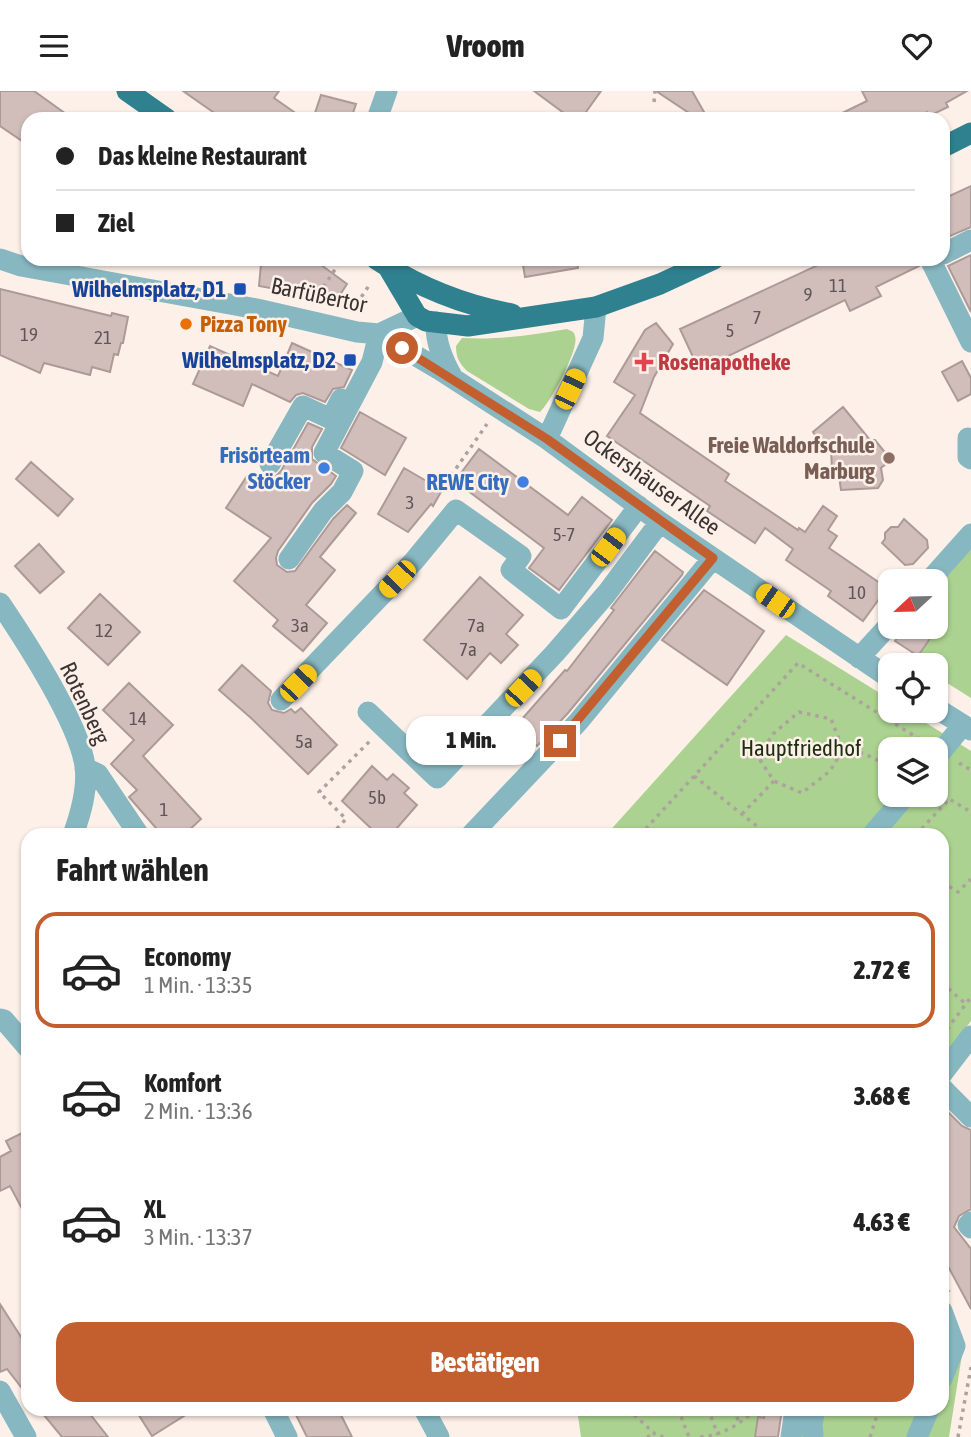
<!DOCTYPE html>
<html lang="de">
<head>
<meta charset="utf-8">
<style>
  body { margin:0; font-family:"Asap Condensed",sans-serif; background:#f2f2f2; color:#222; height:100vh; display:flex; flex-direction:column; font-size:26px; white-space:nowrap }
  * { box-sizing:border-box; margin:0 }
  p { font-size:23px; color:#767676 }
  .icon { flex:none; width:38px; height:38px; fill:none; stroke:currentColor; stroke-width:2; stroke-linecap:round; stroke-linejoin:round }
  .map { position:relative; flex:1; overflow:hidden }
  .side { position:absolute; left:21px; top:737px; width:928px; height:588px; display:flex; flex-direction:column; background:#fff; border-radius:21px; box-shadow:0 2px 5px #0004 }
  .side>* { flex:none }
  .top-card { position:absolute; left:21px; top:21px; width:929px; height:154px; border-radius:21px; box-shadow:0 2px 5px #0004; display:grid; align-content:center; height:154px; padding:0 35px; background:#fff }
  .needle { width:46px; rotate:248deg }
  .buttons { position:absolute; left:878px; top:478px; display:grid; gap:14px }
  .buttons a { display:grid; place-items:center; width:70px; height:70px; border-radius:14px; background:#fff; box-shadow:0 2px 5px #0004; font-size:35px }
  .end { position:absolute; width:32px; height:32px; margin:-16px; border:9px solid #c35e2e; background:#fff; box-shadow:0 0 0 4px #fff }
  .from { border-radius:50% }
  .bubble { position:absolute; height:49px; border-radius:21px; background:#fff; box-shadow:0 2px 5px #0004; font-size:23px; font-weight:800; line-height:49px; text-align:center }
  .car { position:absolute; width:21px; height:42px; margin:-21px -10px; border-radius:9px; box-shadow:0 0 5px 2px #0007; background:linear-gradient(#f5c518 24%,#345 0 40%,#f5c518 0 76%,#345 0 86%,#f5c518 0) }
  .top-card b { display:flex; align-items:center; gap:24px; height:66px; font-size:26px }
  .top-card b+b { border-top:2px solid #e0e0e0 }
  .top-card i { width:18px; height:18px; background:#222 }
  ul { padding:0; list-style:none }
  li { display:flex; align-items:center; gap:21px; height:116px; margin:0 14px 10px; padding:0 21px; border:4px solid transparent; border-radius:21px }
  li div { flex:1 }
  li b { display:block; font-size:26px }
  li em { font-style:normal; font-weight:800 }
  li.active { border-color:#c35e2e }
  li>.icon { width:63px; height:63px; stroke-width:1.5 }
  h2 { padding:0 35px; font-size:32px; line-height:84px }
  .button { display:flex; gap:14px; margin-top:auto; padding:14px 35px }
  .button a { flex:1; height:80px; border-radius:21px; background:#c35e2e; color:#fff; font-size:28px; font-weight:800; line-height:80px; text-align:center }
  header { display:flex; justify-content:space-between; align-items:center; height:91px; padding:0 35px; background:#fff; font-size:32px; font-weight:800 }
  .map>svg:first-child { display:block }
</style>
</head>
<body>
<header><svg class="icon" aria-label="menu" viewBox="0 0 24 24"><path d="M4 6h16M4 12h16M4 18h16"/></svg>Vroom<svg class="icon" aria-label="heart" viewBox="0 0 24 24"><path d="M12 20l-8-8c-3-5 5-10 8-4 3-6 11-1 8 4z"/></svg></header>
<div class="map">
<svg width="971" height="1346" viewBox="0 0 971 1346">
  <rect width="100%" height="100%" fill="#fdf0e9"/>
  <path fill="#abd290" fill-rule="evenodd" d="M567,238c4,2 7,2 8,7 5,12 -25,67 -35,76l-11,-3 -62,-38c-8,-8 -11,-14 -11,-25l6,-8c36,2 70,-3 105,-9z
    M971,455v152l-35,-22v-11h-16l-5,-3 19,-30 -6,-5h8v-41z
    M786,544l105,65v11h16l64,40v270l-29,38v-224h-336zM891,658h45v46h-45z
    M942,1199l22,52 -15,95h-151l5,-28h139z
    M577,1318h194l-5,28h-185z"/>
  <path fill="#d1bebb" stroke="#ac9a97" stroke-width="2" d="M0,0h34l39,28h-45v26l-28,-19z
    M183,0h96l-5,7 30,21h-81z
    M534,0h67l-20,28h-9z
    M656,0h36l16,28h-10z
    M862,0h105l-21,12 2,4 -19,9 -2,-4 -13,7h-84l37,-18z
    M321,4l35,9 -5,15h-38z
    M971,95v41l-28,12v-40z
    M971,164v57l-23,-46z
    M269,168h44l34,25 -11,17 -26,-17 -7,10 -44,-8 2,-22 5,-1z
    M522,168h55l1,9 -53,9z
    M831,168h86l2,7 -43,21 5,9 -31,15 -5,-11 -146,70 -19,-41z
    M0,198l111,27 1,-3 16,4 -5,26h-2l-3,12 -4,-1 -4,18 -18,-5 -2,8 -46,-12 -4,10 -40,-18z
    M656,232l17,21 -19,33 -14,36 89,61 -4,7 73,49 1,-2 6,4 18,-26 14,10 -9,14 9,6 -8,12 58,40 -24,33 -35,-25 3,-5 -45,-31 7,-11 -28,-21 -10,15 -48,-32 3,-5 -103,-70 28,-41 -21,-13 31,-52z
    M292,252l60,27 -8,17 -11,2 -8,13 -22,-9 -7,2 -6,7 -38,-18 -9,22 -50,-22 17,-38 68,30z
    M962,270l9,17v16l-13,7 -16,-29z
    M843,316l27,33h5l13,16 -2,8 -5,4 2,12 -5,8 -37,2 -3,-21h-6l-1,-19 -20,-4 6,-8 -4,-6z
    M360,321l46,26 -21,37 -44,-27z
    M308,332l14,6 -10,18v12l24,17 -5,8 -19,19 -34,48 -2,7 1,7 10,7 8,-1 38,-52 14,-14 9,8 -36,44 15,13 -29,35 21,18 -24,28 -30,-25 5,-6 -44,-39 37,-43 -45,-30 21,-32 14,9 6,-9h9l5,-5z
    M479,358l89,66 14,-18 30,23 -53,70 -30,-22 15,-20 -89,-67z
    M31,371l42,37 -15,17 -42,-37z
    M404,377l38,22 -9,16 -2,-2 -23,28 -30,-18z
    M904,428l23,21 1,8 -15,16 -8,1 -23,-22 3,-4v-6l6,-6h7z
    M39,453l25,28 -24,21 -25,-27z
    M655,460l28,21 -1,3 -114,138 -31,33 -22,-19 50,-57 2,1 47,-61 -3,-2z
    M480,486l43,38 -17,19 12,11 -17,18 -11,-10 -23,26 -43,-39z
    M704,499l60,41 -37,54 -65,-45z
    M100,503l40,38 -32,33 -40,-37z
    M905,536h33l-20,29 -23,-15z
    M242,574l29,26 -3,12 4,7 12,3 7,-4 4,4 6,-5 36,37 -29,29 -57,-56 -32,-28z
    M129,592l44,42 -30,31 58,63 -17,16h-22l-33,-38 8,-7 -26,-26 23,-24 -31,-30z
    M372,675l15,14 6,-6 16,14 -5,5 13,12 -26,30h-13l-36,-34z
    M942,1015l20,20 9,4v79l-12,7 -5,11 17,22v60l-29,-54z
    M28,1039v90l-18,-34 -10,5v-34l11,-6 -5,-10z
    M0,1213l23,36 5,1v55l-21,-27 -7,3z
    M39,1318h47l22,28h-46z
    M135,1318h60l-43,27z
    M293,1318h45l14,28h-45z
    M765,1318h17l-4,28h-23l3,-20 6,1z"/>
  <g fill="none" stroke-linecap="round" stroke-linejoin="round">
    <path stroke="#ada29d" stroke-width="3.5" stroke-dasharray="3.5 5" stroke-linecap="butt" d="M654,11l1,-11
      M318,210l-2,-3 26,-39
      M352,220l18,-27
      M451,400l-3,-11 39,-56
      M843,658l22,5 26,13
      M959,672l12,7
      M694,685l74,59
      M936,700l35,21
      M742,723l32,-33 -16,-24 15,-23 26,-22 32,7 12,30 -13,22 -28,22 -28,-12
      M331,744l15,-16 -27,-27 52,-52
      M640,744l158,-172 126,79
      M916,744l34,-37
      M942,791l16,10 13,-13
      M942,892l24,21
      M942,945l29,-39
      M942,1184l7,17
      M628,1318l27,25 8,3
      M678,1318l11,28
      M708,1318l10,26
      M734,1318l5,14
      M647,1346l8,-3
      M700,1346c23,-2 39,-12 56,-28
      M870,1346l9,-28
      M958,1346l13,-70"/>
    <path stroke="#87b7c1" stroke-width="21" d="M377,28l10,-28
      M943,163l28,-14
      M0,168l21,7 236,43 100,23 22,2 38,-18
      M930,168l41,83
      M436,231c-1,21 7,39 17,56
      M379,243l61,36 107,69 113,83 231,157
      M968,347v19l3,2
      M547,348l46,-101 3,-31
      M270,373l33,-58 28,13 10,-20
      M289,468l34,-48 19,-19 11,-21 -29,-18 48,-91 7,-28
      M929,490l42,-47
      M0,512c25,37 79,120 85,163 3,23 -4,47 -12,69
      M859,567l32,-35
      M281,609l133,-139 42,-51 65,46 -10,14 50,39 78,-103
      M936,617l35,22
      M368,621l69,66 118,-125 52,-60 53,-71
      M936,667l27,-33
      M85,677l13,6 41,61
      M471,744l107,-113 135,-164
      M872,744l34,-40
      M0,928l4,1 24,28
      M942,983l29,-38
      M942,997l29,29
      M971,1131l-3,3 3,3
      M942,1220l13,35 -13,33
      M0,1300l26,46
      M273,1318l14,28
      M424,1318l15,28
      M791,1346l4,-28
      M813,1346l-1,-13 3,-15
      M917,1346l12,-28"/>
    <path stroke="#2f818f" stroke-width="21" d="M127,0l40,28
      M943,56l28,-14
      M376,168c42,28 87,46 136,55
      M388,176l29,49 9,5 42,5 128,-19 64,-23 54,-25"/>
  </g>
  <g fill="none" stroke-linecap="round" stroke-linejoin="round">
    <path stroke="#c35e2e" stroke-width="9" d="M402,257l145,91 166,119 -153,183"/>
  </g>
  <g fill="#1a4fb4" stroke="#fdf0e9" stroke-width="2.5">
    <rect x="233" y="191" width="14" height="14" rx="3.5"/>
    <rect x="343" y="262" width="14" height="14" rx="3.5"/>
  </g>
  <circle fill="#e8710a" stroke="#fdf0e9" stroke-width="2.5" cx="186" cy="233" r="7"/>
  <path fill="#e0444e" stroke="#fdf0e9" stroke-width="2.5" d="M640.5 260.5h7v7h7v7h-7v7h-7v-7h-7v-7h7z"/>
  <circle fill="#8d6e63" stroke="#fdf0e9" stroke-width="2.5" cx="889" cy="367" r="7"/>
  <g fill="#3f7fe0" stroke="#fdf0e9" stroke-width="2.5">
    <circle cx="324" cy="377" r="7"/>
    <circle cx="523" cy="391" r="7"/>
  </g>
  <g text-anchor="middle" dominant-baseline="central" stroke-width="5" stroke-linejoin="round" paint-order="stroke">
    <g font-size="19" fill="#605653">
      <text x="838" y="194">11</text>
      <text x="808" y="203">9</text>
      <text x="757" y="226">7</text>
      <text x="730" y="239">5</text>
      <text x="29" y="243">19</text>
      <text x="103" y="246">21</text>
      <text x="410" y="411">3</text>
      <text x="564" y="443">5-7</text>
      <text x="857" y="501">10</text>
      <text x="300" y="534">3a</text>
      <text x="476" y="534">7a</text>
      <text x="104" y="539">12</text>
      <text x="468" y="558">7a</text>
      <text x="138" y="627">14</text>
      <text x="304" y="650">5a</text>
      <text x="377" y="706">5b</text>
      <text x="164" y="718">1</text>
    </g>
    <g font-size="23" font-weight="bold" fill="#164399" stroke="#fdf0e9" text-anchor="end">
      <text x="226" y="198">Wilhelmsplatz, D1</text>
      <text x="336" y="269">Wilhelmsplatz, D2</text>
    </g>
    <g font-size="23" fill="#3a3330" stroke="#fdf0e9">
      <text transform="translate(319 204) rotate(12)">Barfüßertor</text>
      <text transform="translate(652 391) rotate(36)">Ockershäuser Allee</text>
      <text transform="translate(85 612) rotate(65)">Rotenberg</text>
    </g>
    <g font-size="23" font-weight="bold" fill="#c56008" stroke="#fdf0e9" text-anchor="start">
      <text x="200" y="233">Pizza Tony</text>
    </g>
    <g font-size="23" font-weight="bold" fill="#be3a42" stroke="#fdf0e9" text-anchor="start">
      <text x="658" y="271">Rosenapotheke</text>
    </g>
    <g font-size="23" font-weight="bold" fill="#785e54" stroke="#fdf0e9" text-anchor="end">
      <text x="875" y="354">Freie Waldorfschule<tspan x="875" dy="26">Marburg</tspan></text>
    </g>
    <g font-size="23" font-weight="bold" fill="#366cbe" stroke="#fdf0e9" text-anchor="end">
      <text x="310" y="364">Frisörteam<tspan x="310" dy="26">Stöcker</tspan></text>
      <text x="509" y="391">REWE City</text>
    </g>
    <g font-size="23" fill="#1d2f0f" stroke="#fdf0e9">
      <text x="801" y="657">Hauptfriedhof</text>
    </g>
  </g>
</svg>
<div class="buttons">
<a><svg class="needle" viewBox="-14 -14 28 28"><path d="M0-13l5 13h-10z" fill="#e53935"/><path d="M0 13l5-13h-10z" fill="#767676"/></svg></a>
<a><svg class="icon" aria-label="locate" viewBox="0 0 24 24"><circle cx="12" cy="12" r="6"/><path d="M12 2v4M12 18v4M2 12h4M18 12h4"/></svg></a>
<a><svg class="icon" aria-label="layers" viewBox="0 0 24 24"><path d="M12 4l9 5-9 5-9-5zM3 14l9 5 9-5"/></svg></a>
</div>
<i class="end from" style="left:402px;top:257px"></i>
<i class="end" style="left:560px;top:650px"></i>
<div class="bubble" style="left:406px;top:625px;width:130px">1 Min.</div>
<i class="car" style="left:570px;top:298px;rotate:25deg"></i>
<i class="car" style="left:608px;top:456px;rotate:37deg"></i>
<i class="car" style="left:397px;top:488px;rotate:224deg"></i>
<i class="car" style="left:775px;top:510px;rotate:305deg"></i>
<i class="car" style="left:298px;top:592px;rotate:44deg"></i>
<i class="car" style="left:523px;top:597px;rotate:43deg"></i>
<div class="top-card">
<b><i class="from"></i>Das kleine Restaurant</b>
<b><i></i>Ziel</b>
</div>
<section class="side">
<h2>Fahrt wählen</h2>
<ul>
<li class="active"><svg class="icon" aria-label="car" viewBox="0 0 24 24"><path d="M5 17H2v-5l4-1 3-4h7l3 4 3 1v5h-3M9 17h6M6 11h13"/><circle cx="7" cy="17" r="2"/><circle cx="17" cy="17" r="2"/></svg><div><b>Economy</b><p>1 Min. · 13:35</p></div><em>2.72 €</em></li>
<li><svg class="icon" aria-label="car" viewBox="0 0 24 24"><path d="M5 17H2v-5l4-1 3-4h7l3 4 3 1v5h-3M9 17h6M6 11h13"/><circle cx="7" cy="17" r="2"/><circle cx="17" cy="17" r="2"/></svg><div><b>Komfort</b><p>2 Min. · 13:36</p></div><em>3.68 €</em></li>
<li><svg class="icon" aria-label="car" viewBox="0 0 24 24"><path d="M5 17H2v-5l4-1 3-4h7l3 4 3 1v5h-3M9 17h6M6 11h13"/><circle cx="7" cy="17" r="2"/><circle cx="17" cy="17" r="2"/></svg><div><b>XL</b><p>3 Min. · 13:37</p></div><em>4.63 €</em></li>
</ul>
<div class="button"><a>Bestätigen</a></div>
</section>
</div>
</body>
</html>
